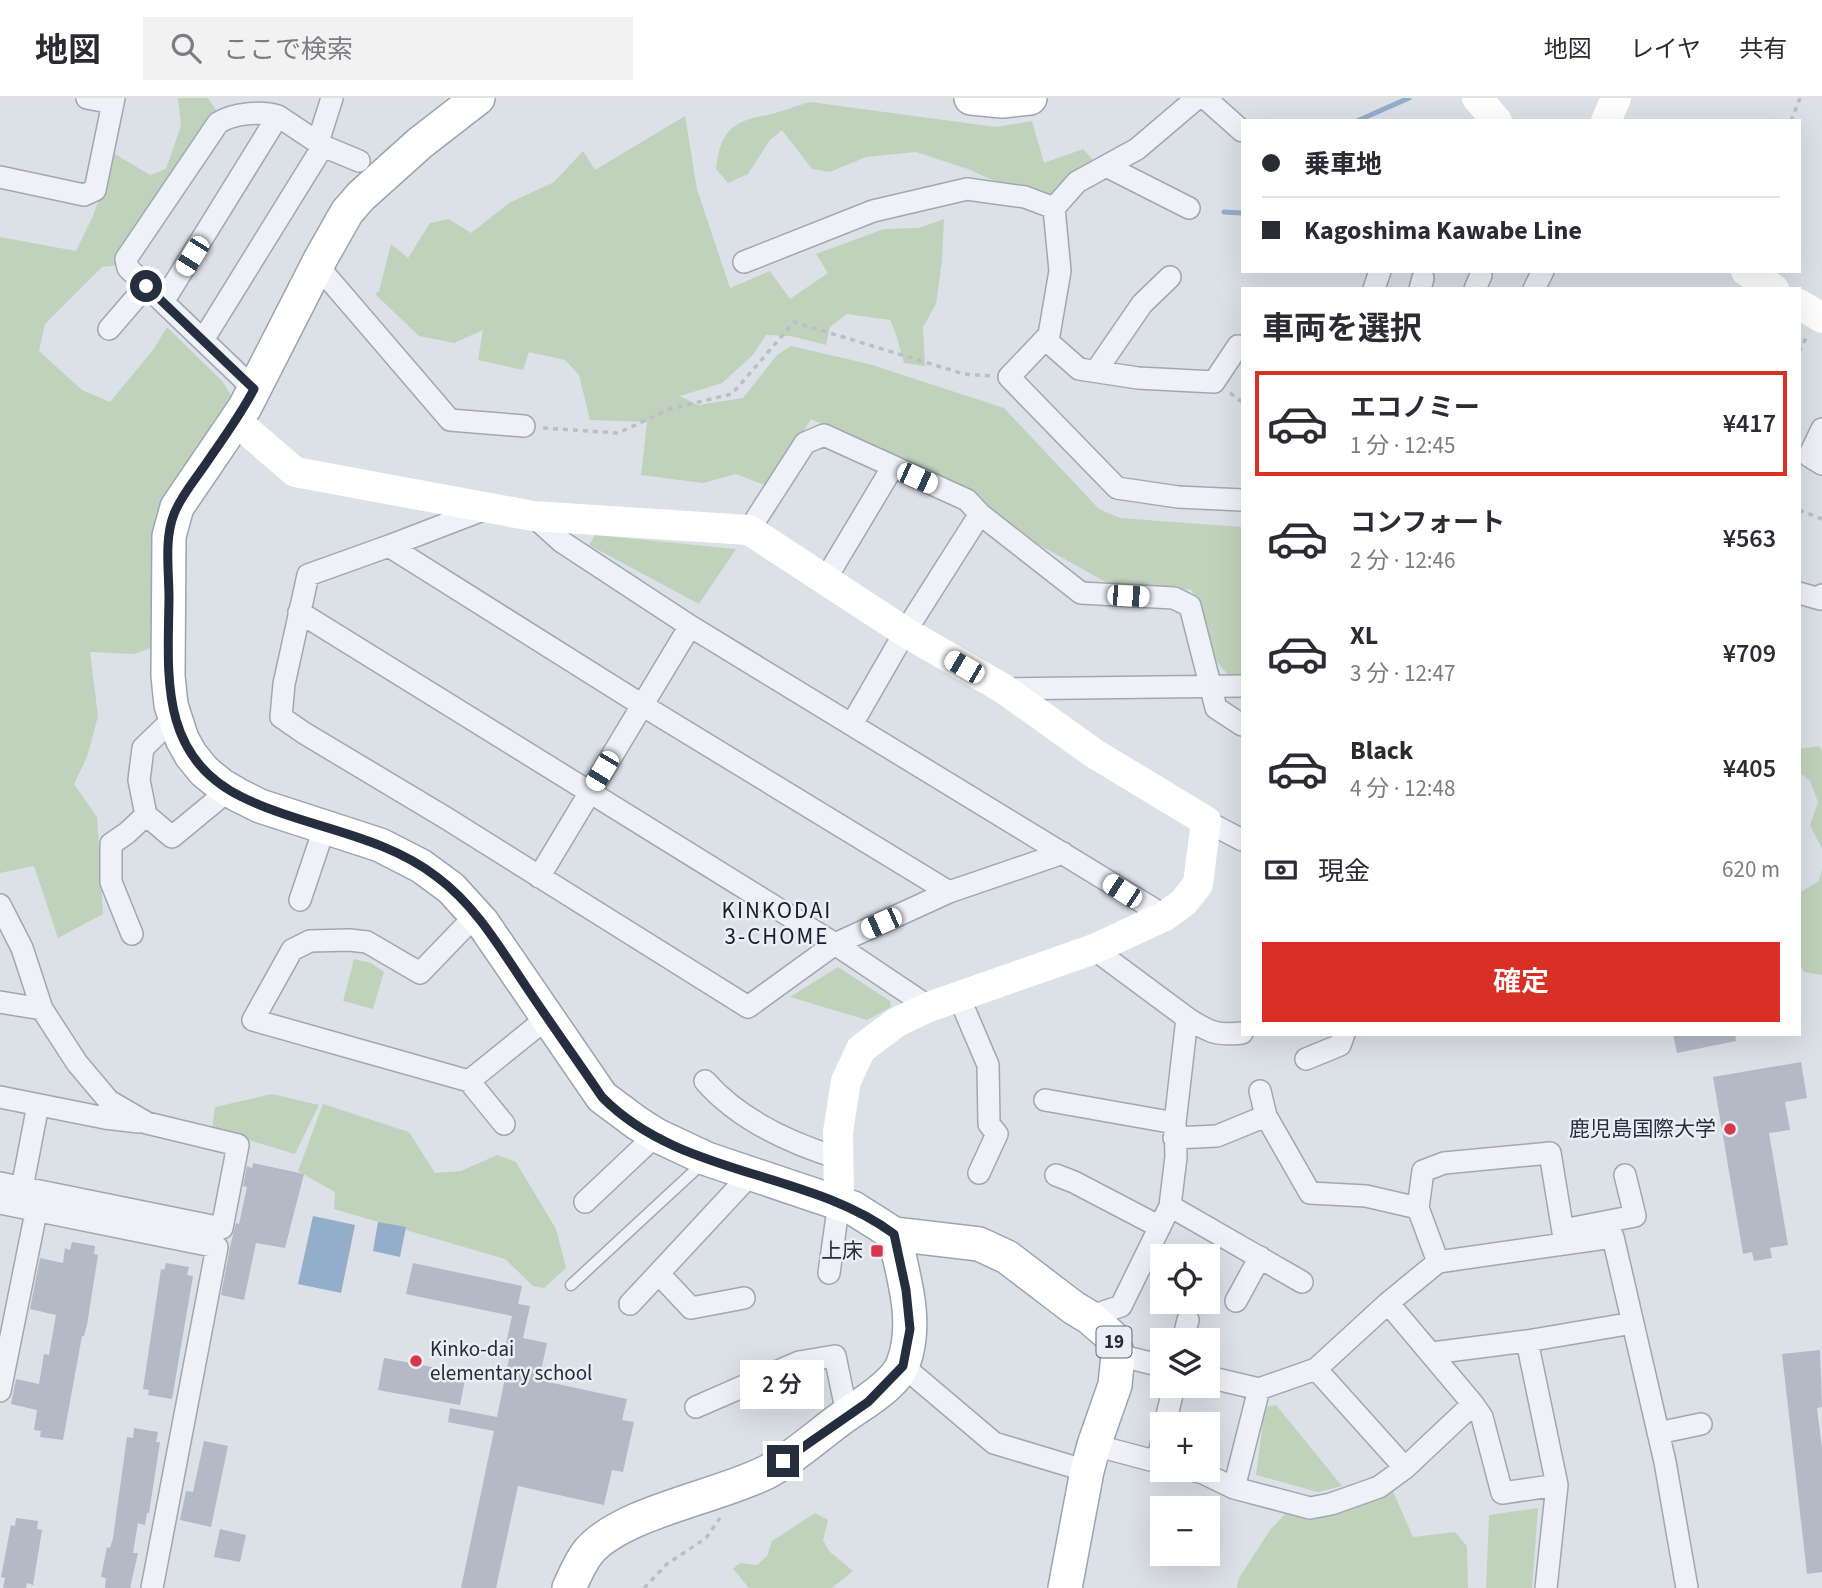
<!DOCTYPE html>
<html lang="ja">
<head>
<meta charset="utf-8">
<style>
  body { margin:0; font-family:"Source Sans 3","Noto Sans JP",sans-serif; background:#f2f2f3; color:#2b2b33; height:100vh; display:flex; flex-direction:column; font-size:26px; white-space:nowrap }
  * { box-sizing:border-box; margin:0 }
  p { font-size:23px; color:#7c7c81 }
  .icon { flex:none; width:38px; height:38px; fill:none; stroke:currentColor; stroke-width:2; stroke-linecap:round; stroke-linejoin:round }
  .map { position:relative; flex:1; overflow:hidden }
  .sheet { position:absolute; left:1241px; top:189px; width:560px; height:749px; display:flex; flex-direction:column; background:#fff; border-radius:0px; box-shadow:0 7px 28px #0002 }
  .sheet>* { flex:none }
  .banner { position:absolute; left:1241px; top:21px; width:560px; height:154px; border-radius:0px; box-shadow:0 7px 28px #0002; display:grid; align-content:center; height:154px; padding:0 21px; background:#fff }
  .buttons { position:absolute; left:1150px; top:1146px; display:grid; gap:14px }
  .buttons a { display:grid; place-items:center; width:70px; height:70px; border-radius:0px; background:#fff; box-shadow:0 7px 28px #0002; font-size:35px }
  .end { position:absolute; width:32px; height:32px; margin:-16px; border:9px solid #252e3f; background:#fff; box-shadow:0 0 0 4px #fff }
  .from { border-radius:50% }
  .bubble { position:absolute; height:49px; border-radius:0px; background:#fff; box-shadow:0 7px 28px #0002; font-size:23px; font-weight:600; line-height:49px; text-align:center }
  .car { position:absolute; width:21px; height:42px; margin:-21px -10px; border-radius:9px; box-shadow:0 0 5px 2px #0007; background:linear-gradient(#fff 24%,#345 0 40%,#fff 0 76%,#345 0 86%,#fff 0) }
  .banner b { display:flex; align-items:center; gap:24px; height:66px; font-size:26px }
  .banner b+b { border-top:2px solid #e1e1e2 }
  .banner i { width:18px; height:18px; background:#2b2b33 }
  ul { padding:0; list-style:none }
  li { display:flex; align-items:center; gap:21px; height:105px; margin:0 14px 10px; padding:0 7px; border:4px solid transparent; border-radius:0px }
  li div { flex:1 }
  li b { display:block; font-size:26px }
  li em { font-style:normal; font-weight:600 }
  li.on { border-color:#d93025 }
  li>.icon { width:63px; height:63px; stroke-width:1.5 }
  h2 { padding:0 21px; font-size:32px; line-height:84px }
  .pay { display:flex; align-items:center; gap:18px; height:77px; padding:0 21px; font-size:26px }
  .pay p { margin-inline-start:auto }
  .cta { display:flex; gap:14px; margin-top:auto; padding:14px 21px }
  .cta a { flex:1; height:80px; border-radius:0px; background:#d93025; color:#fff; font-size:28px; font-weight:600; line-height:80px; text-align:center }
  header { display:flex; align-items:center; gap:42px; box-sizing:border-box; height:98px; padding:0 35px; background:#fff; border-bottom:2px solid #e1e1e2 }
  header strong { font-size:33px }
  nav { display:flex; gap:38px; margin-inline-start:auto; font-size:24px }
  .search { width:490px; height:63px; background:#f2f2f3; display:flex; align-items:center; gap:18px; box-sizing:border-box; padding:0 24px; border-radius:0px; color:#7c7c81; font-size:26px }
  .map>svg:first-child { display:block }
</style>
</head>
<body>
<header>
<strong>地図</strong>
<div class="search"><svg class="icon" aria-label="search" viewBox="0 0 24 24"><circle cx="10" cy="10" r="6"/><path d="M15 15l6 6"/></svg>ここで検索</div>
<nav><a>地図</a><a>レイヤ</a><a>共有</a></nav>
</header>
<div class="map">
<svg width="1822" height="1490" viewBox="0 0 1822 1490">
  <rect width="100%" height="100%" fill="#dce0e7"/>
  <path fill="#c1d2bc" d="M178,0h30l10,15 -96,152 -20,2 -57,57 -6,27 43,39 28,12 43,-52 14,-23 56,55 11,19 -57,79 -18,165 -25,9 -44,-2 8,64 -11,41 -13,27 23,33 6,97 -45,24 -24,-72 -34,7v-636l76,14 16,-33 16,-41 -5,-30 47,28 16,-6 15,-43z
    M810,4l186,25 36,-6 12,42 39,-14 21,23 -61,31 -75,-34 -52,-17 -50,5 -36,15 -18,-3 -30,-39 -12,10 -22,34 -20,9 -12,-14c4,-36 15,-48 51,-54 14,-3 29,-9 43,-13z
    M685,18l12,73 33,99 40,-17 20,28 38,-26 -12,-19 68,-25 35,-1 25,-9 -2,42 -6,43 -13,23 2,39 -21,-3 -8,-29 -6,-14 -43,-6 -17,13 -4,18 -36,-9 -24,-1 -13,20 -31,28 -42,13 18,9 45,-7 34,-43 14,-9 78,18 135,44 95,101 21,9 122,9v158h-5l-20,-23 -25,-72 -81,-5 -93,-52 -49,-40 -158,-74 -41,68 -34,-13 -33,9 -62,-8 6,-53 -57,-2 -11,-45 -14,-15 -36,-8 -6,18 -45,-10 5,-30 -29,13 -35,-7 -44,-42 4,-3 12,-47 17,14 22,-35 19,-4 22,14 38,-30 45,-21 29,-31 12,19z
    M595,437l141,14 -37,55 -110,-59z
    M1819,648l3,4v99l-12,-24 8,-23 -8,-21 -11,-9v-23z
    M1822,772v105l-18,-3 -5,-9v-70l20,-12z
    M354,861l17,4 13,9 -11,37 -30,-8z
    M838,869l52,34 1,6 -24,13 -77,-23z
    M272,996l47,11 -24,49 -83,-25 3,-22z
    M323,1006l86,28 26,41 26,-2 36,-16 19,7 40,67 10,39 -22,20 -11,-2 -28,-27 -171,-50 1,-17 -37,-21z
    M1276,1307l66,81 -24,6 -62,-17 9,-68z
    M1392,1391l21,48 42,-5 12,14 1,42h-231l2,-10 31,-48 22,-23z
    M1538,1410l-6,80h-46l3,-73z
    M815,1415l13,7 -5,20 6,11 24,20 -21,17h-83l-16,-19 7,-6 17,2 10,-9 5,-15z"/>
  <path fill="#94adcb" d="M313,1118l42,9 -14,68 -43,-9z
    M378,1124l28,5 -6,30 -27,-6z"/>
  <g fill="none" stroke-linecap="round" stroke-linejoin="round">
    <path stroke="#94adcb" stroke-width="5" d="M1357,23l52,-23
      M1224,114l18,1"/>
  </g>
  <path fill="#b3b9c5" d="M1673,936h62l1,7 -59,12z
    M1801,964l6,36 -22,4 5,28 -21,3 19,112 -18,3 2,10 -18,3 -2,-9 -9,2 -30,-177z
    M253,1065l51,11 -19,74 -29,-5 -12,57 -23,-5 9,-48 6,-24 3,1 8,-37 -4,-1 4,-20 5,2z
    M72,1144l23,4 -1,8 4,1 -11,70 -3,11h-2l-19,104 -23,-3 1,-6 -7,-1 3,-20 -26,-6 5,-25 23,5 5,-30 5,1 7,-40 -26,-6 10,-51 23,5 2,-15 5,2z
    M166,1165l23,4 -2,8 6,1 -21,123 -24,-4 1,-5 -6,-1 18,-120 3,1z
    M413,1165l109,23 -4,18 12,2 -7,32 24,5 -8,37 88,19 -5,21 12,2 -11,50 -11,-2 -8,35 -86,-19 -22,102h-35l33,-157 -46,-9 2,-14 47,9 13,-63 -6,-1 8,-37 -106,-22z
    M1820,1252l2,57 -5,1 5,41v123l-15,2 -25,-220z
    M384,1260l64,12 -1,7 18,3 -5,25 -82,-15z
    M134,1330l24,4 -2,10h4l-11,71h-2l-2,12 -7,-2 -5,30h5l-8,35h-25l1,-10 -5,-1 6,-30 3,1 3,-10 14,-101 6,1z
    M204,1343l24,5 -17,81 -31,-7 6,-29 7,1z
    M16,1420l22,3 -1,8 5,1 -9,55 -6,-2 -1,5h-23l2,-10 -4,-1 10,-52 4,1z
    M220,1431l26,6 -6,27 -26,-5z"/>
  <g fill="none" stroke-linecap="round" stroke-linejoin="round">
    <defs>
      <path id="lane" d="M571,1187l134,-124"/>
      <path id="street" d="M87,0l26,5
        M1205,0l37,33
        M318,44l14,-44
        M323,48l36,15
        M1106,68l83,42
        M0,79l84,18 11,-5 19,-92
        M1054,110l6,63 -11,64 -40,42 108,111 61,9 64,3
        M744,164l129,-51 94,-22 58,8 29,11 23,-26 60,-33 60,-51
        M317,167l133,155 74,6
        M1374,191l6,-18
        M1420,191l3,-11
        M1475,191l6,-14
        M1534,191l9,-18
        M163,204l-35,-34 -2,-9 92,-136c15,-10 43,-12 60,-7
        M109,231l37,-43
        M1045,241l34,30 59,9 76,4 24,-36 4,1
        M203,242l120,-194 -45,-30 -115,186 91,87
        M1096,273l46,-67 28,-27
        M1822,331l-13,27 13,8
        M533,418l29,26 128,84 475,290
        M749,432l56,-87 19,-8 143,65 13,14 101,79 93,5 16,8 26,102 26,17
        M389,448l99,-38
        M825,482l67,-112
        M1799,495l21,6 2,-4
        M299,514l536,332 94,63
        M1004,591l238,-3
        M175,619l-32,31 -4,32 7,35 26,22 57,-47
        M852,626l53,-92 75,-118
        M1206,723l36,19
        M539,779l151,-251
        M949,794l-307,-187 -253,-159 -81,29 -24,109 -3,33 23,16 142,85 302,189 87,-63 114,-52 114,-39
        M300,802l25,-74
        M0,807l22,43 20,61 35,54 32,38 38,22 91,22 -16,83 -222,-45
        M476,817l-56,58 -53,-31 -18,-2 -39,1 -18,9 -39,70 216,61 78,-63
        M132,836l-21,-52v-38l16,-11 19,-18
        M959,899l29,68 1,59 8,10 -18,39
        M0,904l42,7
        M1187,920c22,14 29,18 55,15
        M1306,961l34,-14 4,-11
        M469,983l35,43
        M705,983c34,39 85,62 133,77
        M1260,993l6,25
        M0,999l105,21 34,4
        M1045,1002l130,23
        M1174,1040l43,-2 49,-20 44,77 56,3 52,12
        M1056,1077l18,7 86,45
        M22,1090l16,-83
        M585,1104l71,-67
        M0,1105l217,44 -65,341
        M1170,1108l132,76
        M1563,1132l72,-14 -10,-41
        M1438,1164l-20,-54 5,-37 21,-8 106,-10 15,91
        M829,1175l10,-71
        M659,1176l32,34 53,-10
        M1236,1203l24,-44
        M630,1206l121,-130
        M1089,1219l32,-11 49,-100 6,-49 -1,-34 12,-105 -93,-69
        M1183,1242l5,-20
        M1527,1243l30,144 -11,103
        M1432,1255l95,-12 106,-18
        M1118,1257l44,11
        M903,1268l91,77 93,28
        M1316,1271l89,99
        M1208,1279l51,12 57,-20 72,-66 50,-41 175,-25 52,225 22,126
        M0,1293l36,-179
        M1473,1306l9,13 20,76 55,-8
        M696,1309l103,-45 36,-6 12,58
        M1165,1326l9,-38
        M1658,1335l43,-9
        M1094,1347l68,18
        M1157,1364l5,-21
        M1192,1372l11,3 31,15 25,-99
        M1234,1390l76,20 21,-4 48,-17 26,-19 68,-64 -85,-101"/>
      <path id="primary" d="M478,0l-58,45 -59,53 -14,16 -26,46 -76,149 -68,100 -8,29 -1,140 3,29 11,34 9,16 13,16 17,14 17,10 22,11 120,39 41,21 30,22 31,34 120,175 35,26 19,12 51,24 146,49 41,26 85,10 28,13 67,51 15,9 22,19 7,19 -3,30 -21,60 -7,26 -22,117
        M971,0l31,3 28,-3
        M569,1490c6,-13 11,-26 20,-37 34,-39 129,-54 178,-79 30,-16 54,-40 82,-59 17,-11 47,-30 54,-49 16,-42 0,-89 -9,-130"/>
    </defs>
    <use href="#lane" stroke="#a1a7b1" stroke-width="13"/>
    <use href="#street" stroke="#a1a7b1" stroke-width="24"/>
    <use href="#primary" stroke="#9aa4b4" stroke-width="36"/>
    <path stroke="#babec6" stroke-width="3.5" stroke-dasharray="5 5" stroke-linecap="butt" d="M1791,23l9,-23
      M1799,254l8,-16
      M1230,295l12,9
      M543,330l75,5 52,-24 62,-15 62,-72 170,52 28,2
      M1799,412l23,9
      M644,1490l23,-24 39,-26 14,-20"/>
    <use href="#lane" stroke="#eff1f6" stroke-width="10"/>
    <use href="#street" stroke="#eff1f6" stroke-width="21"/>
    <path stroke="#fff" stroke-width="30" d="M1477,0l20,23
      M1606,23l10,-23
      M1746,173l28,18
      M1799,206l23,14
      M236,323l59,51 238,44 216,14 156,102 99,57 91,65 111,67 -8,63 -14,18 -19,14 -71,33 -165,58 -32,15 -36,27 -15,32 -8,51 1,70"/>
    <use href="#primary" stroke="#fff" stroke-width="33"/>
  </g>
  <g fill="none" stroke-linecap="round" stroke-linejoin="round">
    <path stroke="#252e3f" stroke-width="9" d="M146,188l108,103c-14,27 -32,51 -49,76 -11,16 -24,31 -31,49 -10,25 -5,57 -5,84 -1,78 -10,159 73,199 63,31 138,36 195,80 39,29 63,71 90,111 24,36 50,72 75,109 78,80 206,73 292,137l12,56 4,39 -7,37 -35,36 -85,59"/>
  </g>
  <g fill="#d7364b" stroke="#ebeff5" stroke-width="2.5">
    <circle cx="1730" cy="1031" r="7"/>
    <rect x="870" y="1146" width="14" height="14" rx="3.5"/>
    <circle cx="416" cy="1263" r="7"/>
  </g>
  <g text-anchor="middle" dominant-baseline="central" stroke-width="5" stroke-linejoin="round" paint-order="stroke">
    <rect fill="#ebeff5" stroke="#606876" stroke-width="2" x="1096.5" y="1228.5" width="35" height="31" rx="5"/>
    <g font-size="19" font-weight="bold" fill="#252e3f">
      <text x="1114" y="1244">19</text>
    </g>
    <g font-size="21" fill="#252e3f" stroke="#ebeff5" text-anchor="end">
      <text x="1716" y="1031">鹿児島国際大学</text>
      <text x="863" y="1153">上床</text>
      <text x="430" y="1251" text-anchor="start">Kinko-dai<tspan x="430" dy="24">elementary school</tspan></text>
    </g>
    <g font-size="23" letter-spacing="2" fill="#171f2f" stroke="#ebeff5">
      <text x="777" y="812">KINKODAI<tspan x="777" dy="26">3-CHOME</tspan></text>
    </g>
  </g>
</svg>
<div class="buttons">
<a><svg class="icon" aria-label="locate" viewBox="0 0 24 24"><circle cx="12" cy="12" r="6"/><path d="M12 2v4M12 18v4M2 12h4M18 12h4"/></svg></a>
<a><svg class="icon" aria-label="layers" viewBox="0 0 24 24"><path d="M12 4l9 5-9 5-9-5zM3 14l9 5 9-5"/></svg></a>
<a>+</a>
<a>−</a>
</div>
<i class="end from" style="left:146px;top:188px"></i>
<i class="end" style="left:783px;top:1363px"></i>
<div class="bubble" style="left:740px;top:1262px;width:84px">2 分</div>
<i class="car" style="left:192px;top:158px;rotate:212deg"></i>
<i class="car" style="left:917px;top:380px;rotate:114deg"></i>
<i class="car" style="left:1128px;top:498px;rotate:93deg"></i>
<i class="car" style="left:964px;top:569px;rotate:300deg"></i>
<i class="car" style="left:602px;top:673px;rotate:211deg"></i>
<i class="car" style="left:1122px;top:793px;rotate:303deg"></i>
<i class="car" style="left:881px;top:825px;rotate:246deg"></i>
<div class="banner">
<b><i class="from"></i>乗車地</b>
<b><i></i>Kagoshima Kawabe Line</b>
</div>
<section class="sheet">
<h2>車両を選択</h2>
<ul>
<li class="on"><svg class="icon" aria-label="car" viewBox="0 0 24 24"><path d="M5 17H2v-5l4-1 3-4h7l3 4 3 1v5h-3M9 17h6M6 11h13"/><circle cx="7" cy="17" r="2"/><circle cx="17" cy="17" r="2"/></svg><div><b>エコノミー</b><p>1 分 · 12:45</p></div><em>¥417</em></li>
<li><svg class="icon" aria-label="car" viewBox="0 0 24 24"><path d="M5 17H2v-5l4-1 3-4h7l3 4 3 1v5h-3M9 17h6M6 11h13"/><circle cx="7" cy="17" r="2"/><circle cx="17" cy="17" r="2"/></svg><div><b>コンフォート</b><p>2 分 · 12:46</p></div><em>¥563</em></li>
<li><svg class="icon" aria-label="car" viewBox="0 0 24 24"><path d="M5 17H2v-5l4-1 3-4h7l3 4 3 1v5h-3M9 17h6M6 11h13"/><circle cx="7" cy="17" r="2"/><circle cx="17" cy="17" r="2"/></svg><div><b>XL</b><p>3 分 · 12:47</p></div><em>¥709</em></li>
<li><svg class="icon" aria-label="car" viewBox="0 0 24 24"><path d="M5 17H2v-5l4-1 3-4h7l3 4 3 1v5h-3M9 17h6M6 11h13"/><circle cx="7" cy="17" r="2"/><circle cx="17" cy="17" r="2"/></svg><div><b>Black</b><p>4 分 · 12:48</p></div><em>¥405</em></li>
</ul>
<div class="pay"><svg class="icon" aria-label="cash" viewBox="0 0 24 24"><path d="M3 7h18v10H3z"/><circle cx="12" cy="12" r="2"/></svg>現金<p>620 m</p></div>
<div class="cta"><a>確定</a></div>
</section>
</div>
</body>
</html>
